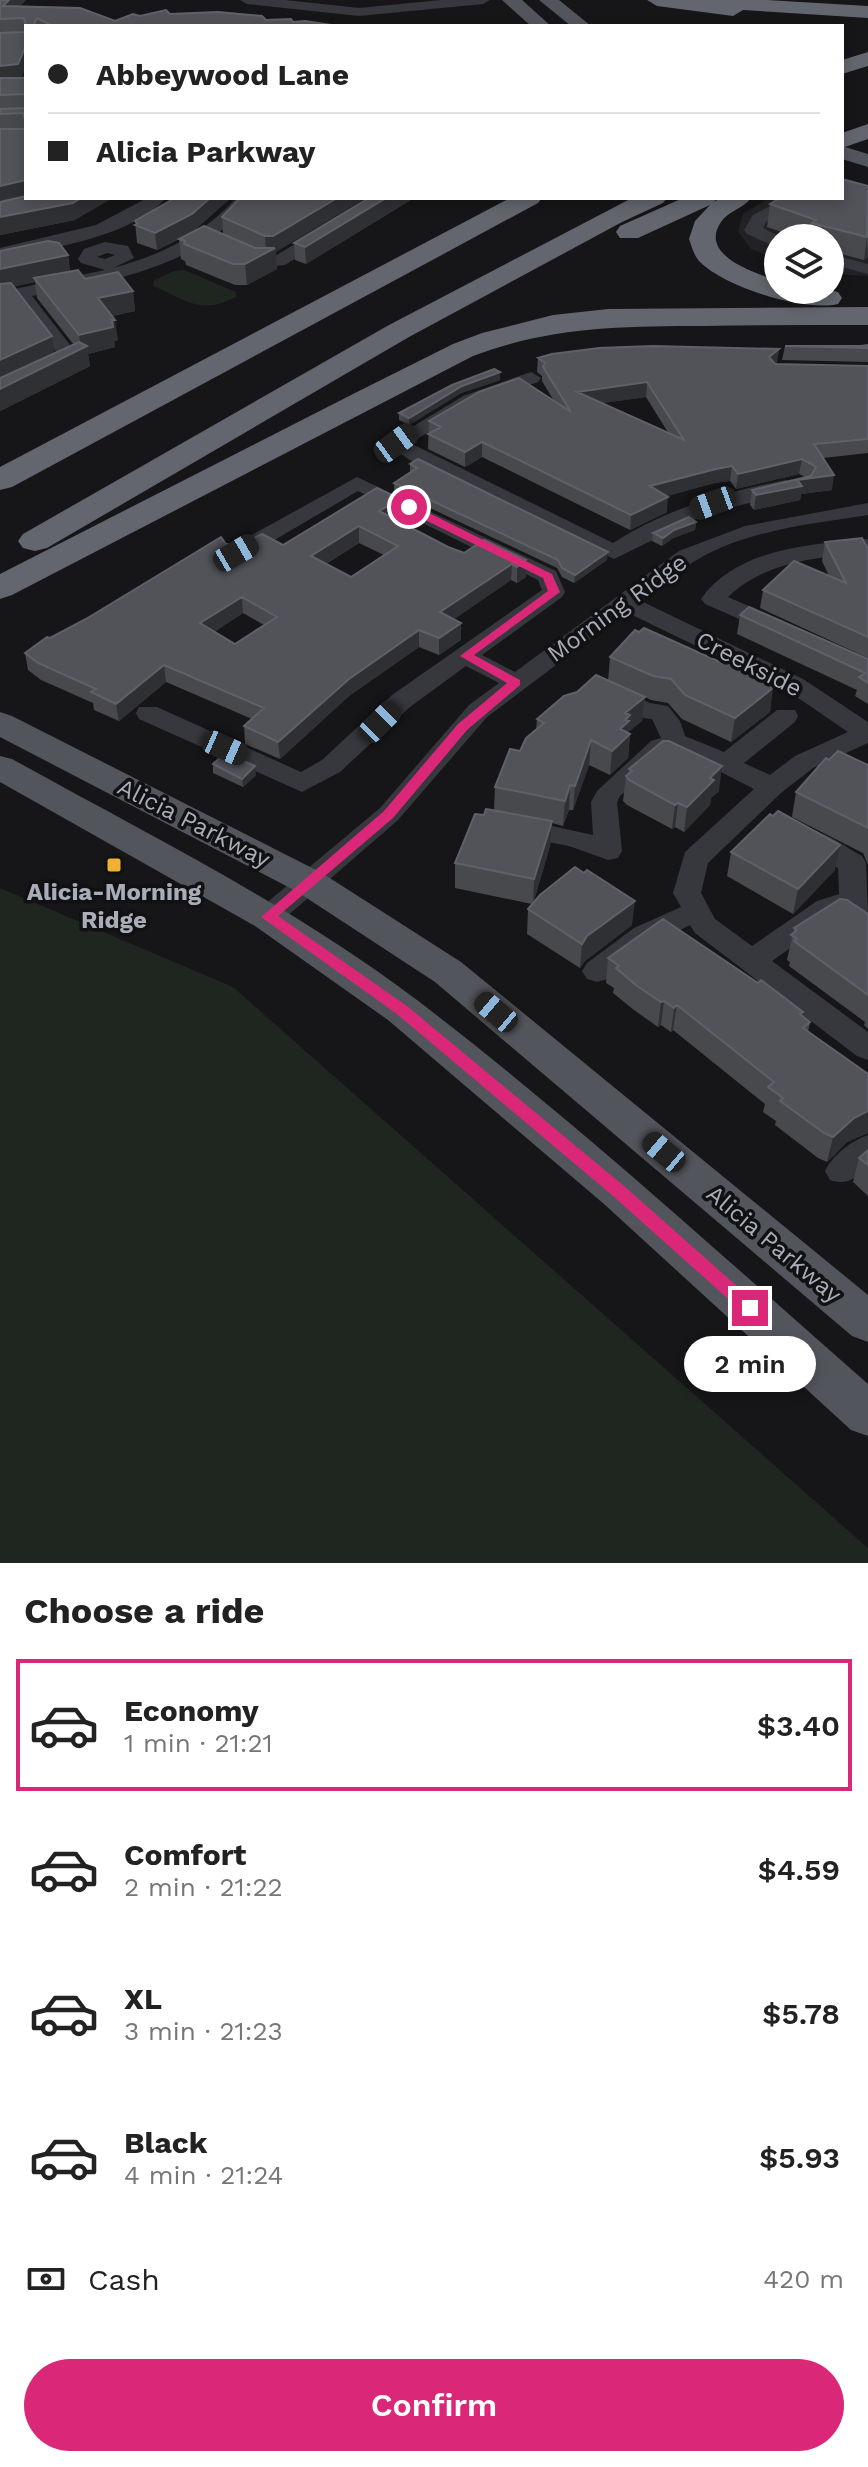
<!DOCTYPE html>
<html lang="en">
<head>
<meta charset="utf-8">
<style>
  body { margin:0; font-family:"Work Sans",sans-serif; background:#f6f6f6; color:#222; height:100vh; display:flex; flex-direction:column; font-size:30px; white-space:nowrap }
  * { box-sizing:border-box; margin:0 }
  p { font-size:26px; color:#767676 }
  .icon { flex:none; width:44px; height:44px; fill:none; stroke:currentColor; stroke-width:2; stroke-linecap:round; stroke-linejoin:round }
  .map { position:relative; height:1563px; overflow:hidden }
  .details { display:flex; flex-direction:column; background:#fff; flex:1 }
  .details>* { flex:none }
  .top-card { position:absolute; left:24px; top:24px; width:820px; height:176px; border-radius:0px; box-shadow:0 4px 12px #0003; display:grid; align-content:center; height:176px; padding:0 24px; background:#fff }
  .tools { position:absolute; left:764px; top:224px; display:grid; gap:16px }
  .tools a { display:grid; place-items:center; width:80px; height:80px; border-radius:50%; background:#fff; box-shadow:0 4px 12px #0003; font-size:40px }
  .end { position:absolute; width:36px; height:36px; margin:-18px; border:10px solid #db2777; background:#fff; box-shadow:0 0 0 4px #fff }
  .from { border-radius:50% }
  .bubble { position:absolute; height:56px; border-radius:28px; background:#fff; box-shadow:0 4px 12px #0003; font-size:26px; font-weight:600; line-height:56px; text-align:center }
  .car { position:absolute; width:24px; height:48px; margin:-24px -12px; border-radius:10px; box-shadow:0 0 6px 2px #0007; background:linear-gradient(#222 24%,#8ab4d8 0 40%,#222 0 76%,#8ab4d8 0 86%,#222 0) }
  .top-card b { display:flex; align-items:center; gap:28px; height:76px; font-size:30px }
  .top-card b+b { border-top:2px solid #e0e0e0 }
  .top-card i { width:20px; height:20px; background:#222 }
  ul { padding:0; list-style:none }
  li { display:flex; align-items:center; gap:24px; height:132px; margin:0 16px 12px; padding:0 8px; border:4px solid transparent; border-radius:0px }
  li div { flex:1 }
  li b { display:block; font-size:30px }
  li em { font-style:normal; font-weight:600 }
  li.on { border-color:#db2777 }
  li>.icon { width:72px; height:72px; stroke-width:1.5 }
  h2 { padding:0 24px; font-size:36px; line-height:96px }
  .pay { display:flex; align-items:center; gap:20px; height:88px; padding:0 24px; font-size:30px }
  .pay p { margin-inline-start:auto }
  .primary-button { display:flex; gap:16px; margin-top:auto; padding:16px 24px }
  .primary-button a { flex:1; height:92px; border-radius:48px; background:#db2777; color:#fff; font-size:32px; font-weight:600; line-height:92px; text-align:center }
  .map>svg:first-child { display:block }
</style>
</head>
<body>
<div class="map">
<svg width="868" height="1563" viewBox="0 0 868 1563">
  <rect width="100%" height="100%" fill="#161618"/>
  <path fill="#222225" d="M868,194v82l-38,-2v-36h-52v23l-27,-12 -13,-18 5,-17 26,-16h73z"/>
  <path fill="#1e261f" d="M184,270l52,22v5c-36,18 -48,4 -83,-11l1,-6 20,-9z
    M0,888l233,99 635,561v15h-868z"/>
  <g fill="none" stroke-linecap="round" stroke-linejoin="round">
    <path fill="#37383d" fill-rule="evenodd" d="M240,0h45l74,8 82,-8h49l-7,4 -124,12 -112,-12z
      M147,198h19c-34,39 -117,51 -166,60v-10l96,-23z
      M236,198h17c-51,69 -141,83 -221,98l49,63 -3,4 -78,36v-14l60,-28 -44,-58 -16,3v-10l105,-22 -24,-7 -3,-4 6,-10 21,-7 23,4 6,12 -21,10c48,-13 90,-33 123,-70zM107,253l8,2 -10,4 -8,-2z
      M372,198h20l-107,67 -21,2 -30,-14 9,-5 23,9 9,-1z
      M785,198h20l-39,24 -3,6 19,10h-4v10l-31,-14 -3,-4 9,-15z
      M830,254l38,10v10l-38,-10z
      M531,372l10,6 -3,4 -61,22 -67,39 203,100c53,-34 112,-51 173,-63l11,6 -3,5 -90,24 -90,44 -206,-100 -22,-16 77,-47z
      M357,477l199,94 9,21 -3,5 -80,58 33,17 164,-121 66,-25 123,-23v12c-57,9 -122,15 -173,46 -19,11 -36,27 -54,40l162,78 65,43v21l-55,25 -32,25 -73,70 -7,30 14,26 37,27 65,-45 22,-7 -1,-26 -41,-23 -3,-7 3,-7c22,-6 46,15 65,25l4,7 2,54 -31,-2 -65,46 96,71v28l-11,-4 -162,-123 -5,-8 -36,18 -47,36 -10,3 -10,-3 -5,-8 5,-8 47,-35 47,-21 -8,-14 12,-41 69,-63 -72,-37 -13,1 -49,43 -3,6 5,49 -4,7 -10,2 -39,-14 -63,-12 -4,-7 4,-7 9,-2 78,17 -2,-33 6,-11 54,-50 10,-3 -9,-19c-16,-1 -41,-10 -50,-23l3,-6 9,-2 36,15 18,3 12,15 5,15 39,16 53,-42h18l3,6 -3,6 -51,41 26,12 25,-19 53,-24 -63,-43 -159,-77 -139,105 -89,103 -120,104 -10,3 -10,-3 -4,-7 4,-7 122,-102 89,-103 30,-22 -33,-17 -56,41 -70,65 -38,20 -163,-73 -3,-6 3,-6h18l144,65 21,-12 70,-65 150,-105 -4,-10 -180,-89 -114,67h-16l-3,-5 3,-5z
      M868,539v14c-50,4 -102,8 -140,44l55,24 4,5 -4,5h-16l-62,-27 -4,-5c36,-51 111,-55 167,-60z
      M868,1135v32c-13,11 -21,19 -38,13l-5,-9c8,-16 26,-30 43,-36z"/>
    <path fill="#53555c" fill-rule="evenodd" d="M502,0h20l29,26h-20z
      M539,0h20l32,26h-20z
      M842,146l26,8v13l-26,-8z
      M0,712l12,4 310,157 139,89 407,333v47l-16,-6 -417,-354 -139,-91 -296,-154z
      M0,756l12,3c137,76 279,146 405,241 157,120 303,254 451,384v52l-17,-6 -247,-226 -216,-184 -133,-94 -255,-144z"/>
    <path fill="#63666e" fill-rule="evenodd" d="M647,0h120l101,6v12l-125,-8 -10,6 -76,-10z
      M868,52v14l-26,8v-14z
      M868,124v15l-26,9v-15z
      M510,198h32l-4,5 -526,284 -12,3v-23z
      M632,198h35l-4,5 -41,19 -213,115 -362,211 -12,3 -12,-3 -5,-7 5,-7 366,-209z
      M683,198h34l-3,4 6,-4h31c-8,11 -23,13 -30,24 -23,34 35,51 57,59v9h52l8,2 4,6 -4,6c-34,8 -113,-17 -138,-42 -6,-6 -8,-15 -11,-23l6,-18 15,-16 -72,33h-18l-4,-6 4,-6z
      M868,307v18c-55,0 -110,0 -166,1 -79,0 -153,1 -229,30l-461,239 -12,4v-25l355,-181 98,-49 29,-11 71,-18 55,-6z"/>
  </g>
  <path fill="#47494d" fill-rule="evenodd" d="M0,0h26l-6,6 95,15 25,-5 30,-2 168,12h25h-337v40l-5,12h3l2,-5v125l49,22 -75,15z
    M868,186v71l-4,3 -34,-9v-13h-31l-32,-11 3,-23z
    M240,198l36,54 1,17 -30,16h-12l-49,-20 -1,-4 -4,-2 -2,-20 -22,11 -20,-7 -2,-22 59,10 29,3 -1,-17z
    M369,198h45l-108,66 -11,-4 -1,-17z
    M0,251l68,4 2,16 15,8 48,12 2,20 -23,5 6,24 -4,1 1,6 -27,7 2,12 -90,45zM35,282l2,16 37,47 -19,8 -41,-67z
    M868,345v17l-86,-2 3,-14z
    M779,349l-3,15 92,2v87l-45,5 9,32 -31,4 -1,6 -46,10 -4,-5 2,-15 53,-13 -6,-3 -63,15 -6,-8 -16,2 -47,13v16l-37,18 -148,-73 -17,10 -37,-18 1,-28 125,-20 -12,-20v-5l-5,-4 1,-14zM646,397l23,37 -68,-31z
    M500,372v8l-39,13 -52,32 -10,-5v-7z
    M410,464l197,96 -33,23 -12,-6 -5,-9 -163,-77v-8l16,-11z
    M400,515l-6,4 54,28 16,6 62,7v17l-9,6 -6,-3 -57,39 7,21 -22,15 -20,-8 -70,49 -69,63 -35,-15 -1,-18 8,-7 -86,-37 -47,39 -25,-11 -1,-7 -52,-23 -13,-10 -3,-17 25,-15 176,-94 57,1zM359,543l25,12 -33,22 -25,-13zM243,613l21,12 -29,19 -21,-12z
    M696,522l-1,8 -22,8 -11,8 -10,-5 1,-8z
    M825,542l43,7v109l-108,-50 3,-18 66,-14 -7,-15z
    M740,615l128,44v45l-13,-8 2,-6 -120,-56z
    M610,657l162,27 -2,28 -39,30 -49,-23 -14,-16 -17,-3 -6,-3 -3,24 -14,11 2,2 -2,24 -18,17 -21,-10 -16,45h-4l-6,16 -11,-3 -2,23 -17,58 99,21 -47,36 -5,7 -53,-34 1,-25 4,-5 -77,-16v-25l39,-53 1,-23 41,-57 1,-11 71,-38z
    M829,760l39,5v100l-5,-12 -71,-36 4,-25z
    M213,764l43,11 -13,12 -30,-14z
    M629,769l90,22 -8,7 -1,7 -26,27 -9,-5 -3,2 -45,-24 -4,-4 3,-25 3,-2z
    M731,852l104,18 -42,44 -66,-38z
    M868,914v115l-4,-4 1,-3 -76,-56 1,-4 -3,-2 7,-32z
    M608,958l194,58 8,6 -2,10 60,42v59l-21,9 -20,20 -9,-4 -43,-33 1,-4 -13,-9 2,-8 -92,-74 -2,2 -10,-7 -3,2 -24,-17 -21,-17 1,-5 -8,-5z
    M868,1150v46l-15,-14 6,-24z"/>
  <path fill="#2f3033" d="M9,0h17l-18,19 -5,-13z
    M26,45v21l-5,14 -21,2v-16z
    M26,180v17l-26,7v-18z
    M81,198h32l-38,22 -75,15v-18z
    M210,198h21l-37,33 -37,19 -2,-17z
    M337,198h29l-90,54 1,17 -30,16 -2,-21 21,-11 -1,-17z
    M386,198h28l-108,66 -1,-17z
    M867,237l1,20 -4,3z
    M68,255l2,19 -36,4 1,4 -35,8v-21z
    M133,291l2,20 -35,7 -2,-20z
    M112,320h3l3,20 -4,1z
    M113,327l2,20 -27,7 2,12 -90,45v-22l81,-40 -2,-14z
    M52,336l3,20 -55,26v-22z
    M779,349l-2,14 -10,8 2,-14z
    M500,372v8l-39,13 -52,32v-7l53,-32z
    M647,382l-1,15 -70,10 1,-15z
    M482,442v15l-17,10v-15z
    M802,459l-3,15 -63,15 2,-15z
    M732,466l-2,15 -16,2 -65,18 1,-15 66,-17z
    M834,475l-2,15 -31,4 -1,6 -46,10 2,-15 41,-15z
    M668,497l-1,15 -37,18 1,-15z
    M400,499v16l-20,13 -1,-17z
    M696,522l-1,8 -22,8 -11,8 1,-8 11,-8z
    M359,526v17l-47,30 -1,-17z
    M608,552l-1,8 -33,23 1,-8z
    M526,560v17l-9,6v-16z
    M512,564l-1,16 -71,49v-17z
    M242,597l1,16 -41,27 -2,-17z
    M461,623v17l-22,15v-17z
    M419,630v17l-70,49 -69,63 -2,-17 71,-63z
    M164,665l2,17 -47,39 -3,-17z
    M772,684l-2,6 3,-2 -3,24 -39,30 4,-24z
    M645,697l-3,24 -14,11 2,2 -2,24 -18,17 2,-24 8,-22 5,-16z
    M591,740l-2,25 -16,45 2,-24z
    M255,766l1,9 -13,12 -1,-8z
    M722,766l-3,25 -8,7 -1,7 -26,27 3,-25 23,-29z
    M570,785l-1,25 -6,16 2,-25z
    M678,803l-3,24 -3,2 3,-24z
    M552,821l-2,25 -17,58 1,-25z
    M840,845l-5,25 -42,44 5,-25z
    M635,901l-3,24 -47,36 -5,7 2,-24 5,-8z
    M664,1001l-3,24 -3,2 3,-25z
    M677,1005l-4,25 -2,2 3,-24z
    M868,1111v22l-21,9 -20,20 6,-25 21,-19z"/>
  <path fill="#525359" stroke="#5f6168" stroke-width="2" fill-rule="evenodd" d="M0,0h9l-6,6 77,2 35,13 18,-7 7,2 26,-6 4,4 48,-2 44,4 4,4 25,-1 2,3 12,-1 33,5h25h-310l-16,-8 -4,8h-7l-2,-8 -24,1z
    M26,29v16l-8,19 -18,2v-33l24,-1z
    M26,73v51l-3,-11 -23,1v-5l26,-1v-14l-26,1v-17h24z
    M26,126v54l-26,6v-57h24z
    M842,179l26,7 -1,51 -55,-14 4,-3 -46,-16 10,-6h62z
    M26,196v2h55l-8,5 -73,14v-15z
    M175,198h35l-18,16 -37,19 -20,-8 3,-1 -3,-3z
    M240,198h97l-64,38h-8l-43,-19z
    M369,198h17l-81,49 -11,-4z
    M204,226l51,22h20l-30,16h-12l-49,-20 1,-3 -6,-2z
    M48,241l11,2 9,12 -68,14v-18z
    M78,270l7,9 33,-7 15,19 -35,7 17,22h-3l1,7 -34,8 -45,-57z
    M11,283l41,53 -52,24v-76z
    M79,342l8,4 -87,43v-11z
    M868,345v3l-83,-2h76z
    M653,346l126,3 -10,8 6,7 93,2v73l-54,5 20,31 -37,5 5,6 -46,9 -4,-5 59,-14 5,-9 -14,-8 -64,15 -6,-8 -16,3 -66,17 18,11 -37,18 -149,-73 -17,10 -37,-18 13,-7 -12,-6 50,-29 40,-14 52,34 -28,-45 2,-4 -7,-5 14,-4 47,-6zM647,382l37,58 -107,-48z
    M494,369l6,3 -38,14 -53,32 -10,-5 53,-28z
    M418,459l190,93 -33,23 -13,-7 -4,-8 -164,-77 23,-15 -7,-4z
    M377,488l23,11 -21,12 69,36 16,6 20,-13 42,20 -9,7 -5,-3 -72,48 21,11 -22,15 -20,-8 -70,49 -71,63 -34,-16 20,-18 -100,-43 -48,39 -25,-12 5,-3 -58,-26 -13,-10 22,-16 3,1 36,-19 135,-82 5,7h17l19,-10 21,11zM359,526l39,20 -47,31 -40,-21zM242,597l35,20 -42,27 -35,-21z
    M689,517l7,5 -22,8 -11,8 -10,-5z
    M862,538l6,11v88l-105,-47 31,-29 52,22 -21,-41z
    M749,607l119,52v24l-9,-6 6,-4 -125,-58z
    M644,628l78,35 3,-3 47,24 -3,2 4,2 -38,30 -50,-23 -14,-16 -18,-3 -43,-19 25,-27 4,2z
    M596,675l49,22 -20,16 5,2 -5,5 4,1 -9,8 10,5 -18,17 -21,-11 -16,46 -5,-1 -5,16 -70,-14 15,-38 10,2 6,-13 18,-15 -7,-4 27,-23 13,-4z
    M663,741h6l53,25 -12,12 4,2 -27,27 -9,-4 -3,2 -46,-25 -3,-4 6,-5 -3,-2z
    M838,751l30,14v63l-72,-36 30,-34 3,2z
    M225,753l30,13 -13,13 -29,-15z
    M486,809l66,12 -18,58 -79,-16 20,-49 9,1z
    M778,811l62,34 -42,44 -67,-37 39,-38 3,2z
    M575,867l9,6 3,-3 48,31 -48,35 -5,8 -54,-35 12,-14z
    M840,899l7,1 21,14v81l-74,-54 3,-2 -6,-4 6,-5 -3,-2z
    M663,919l95,64 3,-3 42,32 -3,2 10,8 -7,6 65,46v37l-14,7 -21,19 -9,-4 -44,-32 3,-3 -15,-11 6,-5 -97,-77 -3,3 -10,-7 -3,1 -24,-16 -21,-18 3,-2 -11,-8z
    M868,1150v15l-9,-7z"/>
  <path fill="#db2777" d="M405,505h8l139,69 8,18 -86,63 46,25v5l-53,45 -74,88 -115,98 129,90 217,180 132,117 2,5 -2,5h-12l-131,-117 -216,-182 -136,-97 123,-106 74,-87 49,-41 -47,-27 88,-65 -5,-13 -138,-68z"/>
  <rect fill="#f2b134" stroke="#111113" stroke-width="3" x="106" y="857" width="16" height="16" rx="4"/>
  <g text-anchor="middle" dominant-baseline="central" stroke-width="7" stroke-linejoin="round" paint-order="stroke">
    <g font-size="24" fill="#a8adb8" stroke="#111113">
      <text transform="translate(617 608) rotate(-36)">Morning Ridge</text>
      <text transform="translate(749 664) rotate(27)">Creekside</text>
      <text transform="translate(194 823) rotate(27)">Alicia Parkway</text>
      <text transform="translate(774 1244) rotate(40)">Alicia Parkway</text>
    </g>
    <g font-size="24" font-weight="bold" fill="#a8adb8" stroke="#111113">
      <text x="114" y="892">Alicia-Morning<tspan x="114" dy="28">Ridge</tspan></text>
    </g>
  </g>
</svg>
<div class="tools">
<a><svg class="icon" aria-label="layers" viewBox="0 0 24 24"><path d="M12 4l9 5-9 5-9-5zM3 14l9 5 9-5"/></svg></a>
</div>
<i class="end from" style="left:409px;top:507px"></i>
<i class="end" style="left:750px;top:1308px"></i>
<div class="bubble" style="left:684px;top:1336px;width:132px">2 min</div>
<i class="car" style="left:396px;top:443px;rotate:54deg"></i>
<i class="car" style="left:713px;top:503px;rotate:250deg"></i>
<i class="car" style="left:236px;top:553px;rotate:60deg"></i>
<i class="car" style="left:380px;top:722px;rotate:45deg"></i>
<i class="car" style="left:225px;top:748px;rotate:114deg"></i>
<i class="car" style="left:496px;top:1012px;rotate:310deg"></i>
<i class="car" style="left:664px;top:1152px;rotate:310deg"></i>
<div class="top-card">
<b><i class="from"></i>Abbeywood Lane</b>
<b><i></i>Alicia Parkway</b>
</div>
</div>
<section class="details">
<h2>Choose a ride</h2>
<ul>
<li class="on"><svg class="icon" aria-label="car" viewBox="0 0 24 24"><path d="M5 17H2v-5l4-1 3-4h7l3 4 3 1v5h-3M9 17h6M6 11h13"/><circle cx="7" cy="17" r="2"/><circle cx="17" cy="17" r="2"/></svg><div><b>Economy</b><p>1 min · 21:21</p></div><em>$3.40</em></li>
<li><svg class="icon" aria-label="car" viewBox="0 0 24 24"><path d="M5 17H2v-5l4-1 3-4h7l3 4 3 1v5h-3M9 17h6M6 11h13"/><circle cx="7" cy="17" r="2"/><circle cx="17" cy="17" r="2"/></svg><div><b>Comfort</b><p>2 min · 21:22</p></div><em>$4.59</em></li>
<li><svg class="icon" aria-label="car" viewBox="0 0 24 24"><path d="M5 17H2v-5l4-1 3-4h7l3 4 3 1v5h-3M9 17h6M6 11h13"/><circle cx="7" cy="17" r="2"/><circle cx="17" cy="17" r="2"/></svg><div><b>XL</b><p>3 min · 21:23</p></div><em>$5.78</em></li>
<li><svg class="icon" aria-label="car" viewBox="0 0 24 24"><path d="M5 17H2v-5l4-1 3-4h7l3 4 3 1v5h-3M9 17h6M6 11h13"/><circle cx="7" cy="17" r="2"/><circle cx="17" cy="17" r="2"/></svg><div><b>Black</b><p>4 min · 21:24</p></div><em>$5.93</em></li>
</ul>
<div class="pay"><svg class="icon" aria-label="cash" viewBox="0 0 24 24"><path d="M3 7h18v10H3z"/><circle cx="12" cy="12" r="2"/></svg>Cash<p>420 m</p></div>
<div class="primary-button"><a>Confirm</a></div>
</section>
</body>
</html>
